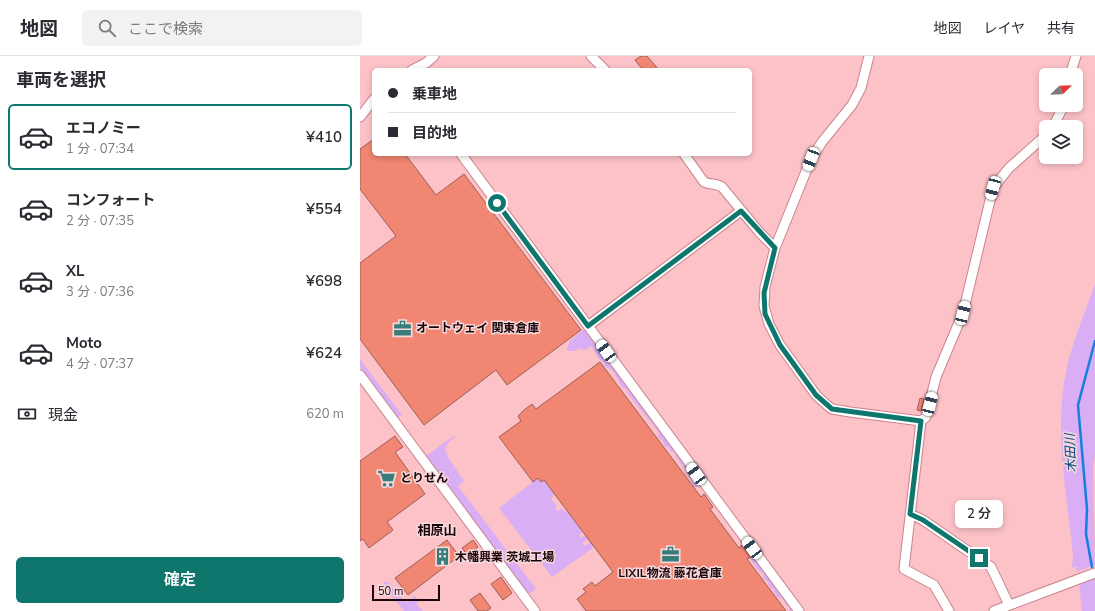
<!DOCTYPE html>
<html lang="ja">
<head>
<meta charset="utf-8">
<style>
  body { margin:0; font-family:"Nunito Sans","Noto Sans JP",sans-serif; background:#f2f2f3; color:#2b2b33; height:100vh; display:flex; flex-direction:column; font-size:15px; white-space:nowrap }
  * { box-sizing:border-box; margin:0 }
  p { font-size:13px; color:#7c7c81 }
  .icon { flex:none; width:22px; height:22px; fill:none; stroke:currentColor; stroke-width:2; stroke-linecap:round; stroke-linejoin:round }
  .map { position:relative; flex:1; overflow:hidden }
  .side { display:flex; flex-direction:column; background:#fff; width:360px }
  .side>* { flex:none }
  .guide { position:absolute; left:12px; top:12px; width:380px; height:88px; border-radius:6px; box-shadow:0 2px 6px #0003; display:grid; align-content:center; height:88px; padding:0 16px; background:#fff }
  .needle { width:26px; rotate:67deg }
  .buttons { position:absolute; left:679px; top:12px; display:grid; gap:8px }
  .buttons a { display:grid; place-items:center; width:44px; height:44px; border-radius:6px; background:#fff; box-shadow:0 2px 6px #0003; font-size:20px }
  .scale { position:absolute; left:12px; bottom:10px; width:68px; box-sizing:border-box; padding-left:4px; border:2px solid #190407; border-top:0; font-size:11px; line-height:14px; white-space:nowrap; color:#190407; -webkit-text-stroke:3px #f6d8db; paint-order:stroke }
  .end { position:absolute; width:18px; height:18px; margin:-9px; border:5px solid #0f766e; background:#fff; box-shadow:0 0 0 2px #fff }
  .from { border-radius:50% }
  .bubble { position:absolute; height:28px; border-radius:6px; background:#fff; box-shadow:0 2px 6px #0003; font-size:13px; font-weight:600; line-height:28px; text-align:center }
  .car { position:absolute; width:12px; height:24px; margin:-12px -6px; border-radius:5px; box-shadow:0 0 3px 1px #0007; background:linear-gradient(#fff 24%,#345 0 40%,#fff 0 76%,#345 0 86%,#fff 0) }
  .guide b { display:flex; align-items:center; gap:14px; height:38px; font-size:15px }
  .guide b+b { border-top:1px solid #e1e1e2 }
  .guide i { width:10px; height:10px; background:#2b2b33 }
  ul { padding:0; list-style:none }
  li { display:flex; align-items:center; gap:12px; height:66px; margin:0 8px 6px; padding:0 8px; border:2px solid transparent; border-radius:6px }
  li div { flex:1 }
  li b { display:block; font-size:15px }
  li em { font-style:normal; font-weight:600 }
  li.selected { border-color:#0f766e }
  li>.icon { width:36px; height:36px; stroke-width:1.5 }
  h2 { padding:0 16px; font-size:18px; line-height:48px }
  .pay { display:flex; align-items:center; gap:10px; height:44px; padding:0 16px; font-size:15px }
  .pay p { margin-inline-start:auto }
  .cta { display:flex; gap:8px; margin-top:auto; padding:8px 16px }
  .cta a { flex:1; height:46px; border-radius:6px; background:#0f766e; color:#fff; font-size:16px; font-weight:600; line-height:46px; text-align:center }
  header { display:flex; align-items:center; gap:24px; box-sizing:border-box; height:56px; padding:0 20px; background:#fff; border-bottom:1px solid #e1e1e2 }
  header strong { font-size:19px }
  nav { display:flex; gap:22px; margin-inline-start:auto; font-size:14px }
  .search { width:280px; height:36px; background:#f2f2f3; display:flex; align-items:center; gap:10px; box-sizing:border-box; padding:0 14px; border-radius:6px; color:#7c7c81; font-size:15px }
  main { display:flex; flex:1; min-height:0 }
  .map>svg:first-child { display:block }
</style>
</head>
<body>
<header>
<strong>地図</strong>
<div class="search"><svg class="icon" aria-label="search" viewBox="0 0 24 24"><circle cx="10" cy="10" r="6"/><path d="M15 15l6 6"/></svg>ここで検索</div>
<nav><a>地図</a><a>レイヤ</a><a>共有</a></nav>
</header>
<main>
<section class="side">
<h2>車両を選択</h2>
<ul>
<li class="selected"><svg class="icon" aria-label="car" viewBox="0 0 24 24"><path d="M5 17H2v-5l4-1 3-4h7l3 4 3 1v5h-3M9 17h6M6 11h13"/><circle cx="7" cy="17" r="2"/><circle cx="17" cy="17" r="2"/></svg><div><b>エコノミー</b><p>1 分 · 07:34</p></div><em>¥410</em></li>
<li><svg class="icon" aria-label="car" viewBox="0 0 24 24"><path d="M5 17H2v-5l4-1 3-4h7l3 4 3 1v5h-3M9 17h6M6 11h13"/><circle cx="7" cy="17" r="2"/><circle cx="17" cy="17" r="2"/></svg><div><b>コンフォート</b><p>2 分 · 07:35</p></div><em>¥554</em></li>
<li><svg class="icon" aria-label="car" viewBox="0 0 24 24"><path d="M5 17H2v-5l4-1 3-4h7l3 4 3 1v5h-3M9 17h6M6 11h13"/><circle cx="7" cy="17" r="2"/><circle cx="17" cy="17" r="2"/></svg><div><b>XL</b><p>3 分 · 07:36</p></div><em>¥698</em></li>
<li><svg class="icon" aria-label="car" viewBox="0 0 24 24"><path d="M5 17H2v-5l4-1 3-4h7l3 4 3 1v5h-3M9 17h6M6 11h13"/><circle cx="7" cy="17" r="2"/><circle cx="17" cy="17" r="2"/></svg><div><b>Moto</b><p>4 分 · 07:37</p></div><em>¥624</em></li>
</ul>
<div class="pay"><svg class="icon" aria-label="cash" viewBox="0 0 24 24"><path d="M3 7h18v10H3z"/><circle cx="12" cy="12" r="2"/></svg>現金<p>620 m</p></div>
<div class="cta"><a>確定</a></div>
</section>
<div class="map">
<svg width="735" height="555" viewBox="0 0 735 555">
  <rect width="100%" height="100%" fill="#fcc2c8"/>
  <path fill="#d9aef4" d="M735,228v169l-2,16 2,96 -19,7 1,-6 -5,2 1,-13c-6,-60 -19,-124 -7,-183 6,-30 19,-59 29,-88z
    M225,272l116,157 -1,2h-6c-3,-4 -2,-6 -4,-9 -4,-9 -11,-14 -16,-26l-4,-1 -1,-4h-4l-2,-6 -5,-4 1,-3 -3,-5 -28,-35 -1,-4 -5,-3 -10,-17 -8,-4 1,-3 -6,-4 -7,-13 -7,4 -7,-2 -2,3h-8l-1,-2 3,-8z
    M0,303l42,56 -4,3 -38,-51z
    M95,379l1,1 -9,8 -2,6 4,9 15,22 -6,5 78,103 -5,4 -5,-1 -100,-136z
    M178,422l3,4 3,-2 11,14 -3,3v3l5,6 -2,2 2,3 5,-3 3,4 2,-1 16,21 -4,3 2,3 5,-3 3,5 -5,1 -2,3 4,2 4,-4 4,5 -42,30 -53,-69z
    M391,499l4,3 42,53h-8l1,-4 -4,-2 -3,-6 -7,-3 -3,-8h-3l-2,-6 -4,-3 -1,-6c-6,-2 -12,-12 -12,-18z
    M735,521v34h-13l-3,-28z
    M25,525l5,3 16,19 9,-7 4,5 -3,3 7,7h-19l-21,-26z"/>
  <g fill="none" stroke-linecap="round" stroke-linejoin="round">
    <path stroke="#147fdd" stroke-width="2.5" d="M732,511l-6,-33 1,-25 -9,-104 17,-64"/>
  </g>
  <path fill="#f18672" stroke="#9d5f53" d="M281,0h6l12,14h-16l-8,-10z
    M14,83v15h31l31,41 28,-21 117,156 -74,55 -11,-15 -72,55 -64,-86v-76l36,-27 -36,-47v-40z
    M240,306l101,135 3,-3 9,13 -3,2 29,39 3,-3 9,12 -4,2 39,52h-200l-9,-12 9,-7 -3,-3 9,-7 3,4 18,-14 -69,-92 -3,2 -3,-4 -5,4 -34,-45 22,-16 -3,-5 6,-6 8,-6 4,5z
    M560,342l4,1 -3,12 -4,-1z
    M35,380l8,11 -8,5 30,42 -38,28 6,8 -24,18 -6,-9 -3,2v-80z
    M87,484l12,16 -51,39 -13,-17z
    M113,484l5,7 -11,8 -5,-7z
    M141,521l11,16 -9,7 -12,-16z
    M120,537l11,15 -4,3h-9l-8,-11z"/>
  <g fill="none" stroke-linecap="round" stroke-linejoin="round">
    <defs>
      <path id="minor" d="M231,0l14,14
        M509,0l-8,32 -9,17 -30,37 -11,17 -36,89 -10,39 -1,19 5,18 11,21 36,50 12,11 4,3 18,3 71,9 5,-4 10,-40 27,-64 30,-125 16,-20 37,-33
        M52,14l14,-7 8,-7
        M710,19l6,-19
        M0,61l14,-18
        M693,71l11,-22
        M101,98l338,457
        M324,98l20,28c6,3 12,1 18,5l38,46 15,15
        M228,270l153,-115
        M0,319l175,236
        M561,365l-17,148 30,16 15,26
        M550,458l13,6 68,47 18,38
        M634,555l101,-38"/>
    </defs>
    <use href="#minor" stroke="#c9858d" stroke-width="11"/>
    <use href="#minor" stroke="#fff" stroke-width="9"/>
  </g>
  <g fill="none" stroke-linecap="round" stroke-linejoin="round">
    <path stroke="#0f766e" stroke-width="5" d="M137,147l91,123 153,-115 34,37 -11,45 1,21 15,31 36,50 16,14 89,12 -11,93 13,6 56,38"/>
  </g>
  <defs>
    <symbol id="office-bare" viewBox="-9 -9 18 18"><path d="M-6-3h4V-5.5h4V-3h4V5H-6ZM-1-4.5V-3h2v-1.5ZM-6 0V1H6V0Z" fill="#367e7b" stroke="#f6d8db" stroke-width="2.5" paint-order="stroke"/></symbol>
    <symbol id="supermarket-bare" viewBox="-9 -9 18 18"><path d="M-6-5.5h2.5l.6 2H6L4.5 2H-2.5L-4.4-4H-6ZM-1.5 3.2a1.3 1.3 0 1 0 .1 0ZM3 3.2a1.3 1.3 0 1 0 .1 0Z" fill="#367e7b" stroke="#f6d8db" stroke-width="2.5" paint-order="stroke"/></symbol>
    <symbol id="building-bare" viewBox="-9 -9 18 18"><path d="M-4-6H4V6H1V3H-1V6H-4ZM-2.5-4.3h1.7v1.8h-1.7ZM.8-4.3h1.7v1.8H.8ZM-2.5-1h1.7V.8h-1.7ZM.8-1h1.7V.8H.8Z" fill="#367e7b" stroke="#f6d8db" stroke-width="2.5" paint-order="stroke"/></symbol>
  </defs>
  <g fill-rule="evenodd">
    <use href="#office-bare" x="30" y="260" width="25" height="25"/>
    <use href="#supermarket-bare" x="14" y="410" width="25" height="25"/>
    <use href="#office-bare" x="298" y="486" width="25" height="25"/>
    <use href="#building-bare" x="70" y="488" width="25" height="25"/>
  </g>
  <g text-anchor="middle" dominant-baseline="central" stroke-width="3" stroke-linejoin="round" paint-order="stroke">
    <g font-size="12" font-weight="bold" fill="#190407" stroke="#f6d8db" text-anchor="start">
      <text x="56" y="272">オートウェイ 関東倉庫</text>
      <text x="40" y="422">とりせん</text>
      <text x="95" y="501">木幡興業 茨城工場</text>
      <text x="310" y="517" text-anchor="middle">LIXIL物流 藤花倉庫</text>
    </g>
    <g font-size="13" font-style="italic" fill="#004884" stroke="#f6d8db">
      <text transform="translate(711 397) rotate(-93)">木田川</text>
    </g>
    <g font-size="13" font-weight="bold" fill="#190407" stroke="#f6d8db">
      <text x="77" y="475">相原山</text>
    </g>
  </g>
</svg>
<div class="buttons">
<a><svg class="needle" viewBox="-14 -14 28 28"><path d="M0-13l5 13h-10z" fill="#e53935"/><path d="M0 13l5-13h-10z" fill="#7c7c81"/></svg></a>
<a><svg class="icon" aria-label="layers" viewBox="0 0 24 24"><path d="M12 4l9 5-9 5-9-5zM3 14l9 5 9-5"/></svg></a>
</div>
<div class="scale">50 m</div>
<i class="end from" style="left:137px;top:147px"></i>
<i class="end" style="left:619px;top:502px"></i>
<div class="bubble" style="left:595px;top:444px;width:48px">2 分</div>
<i class="car" style="left:451px;top:103px;rotate:201deg"></i>
<i class="car" style="left:633px;top:132px;rotate:195deg"></i>
<i class="car" style="left:603px;top:257px;rotate:14deg"></i>
<i class="car" style="left:246px;top:295px;rotate:324deg"></i>
<i class="car" style="left:570px;top:348px;rotate:14deg"></i>
<i class="car" style="left:336px;top:418px;rotate:324deg"></i>
<i class="car" style="left:392px;top:492px;rotate:323deg"></i>
<div class="guide">
<b><i class="from"></i>乗車地</b>
<b><i></i>目的地</b>
</div>
</div>
</main>
</body>
</html>
